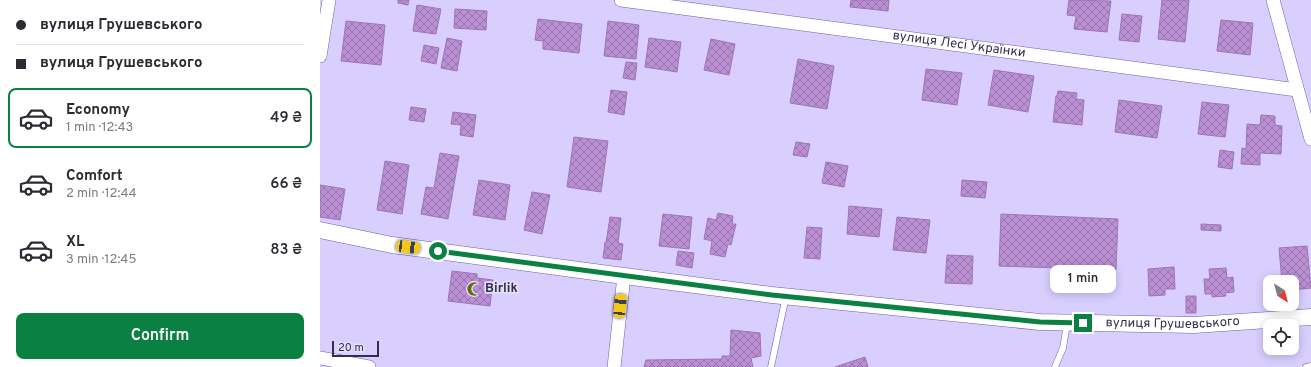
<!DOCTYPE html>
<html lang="en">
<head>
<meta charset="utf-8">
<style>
  body { margin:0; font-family:Overpass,sans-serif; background:#f7f7f7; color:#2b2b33; height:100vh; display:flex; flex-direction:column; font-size:15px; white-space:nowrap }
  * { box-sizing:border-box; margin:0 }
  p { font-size:13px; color:#7c7c81 }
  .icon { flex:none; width:22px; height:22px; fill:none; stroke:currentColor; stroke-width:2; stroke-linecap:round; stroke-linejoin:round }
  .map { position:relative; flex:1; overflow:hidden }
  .details { display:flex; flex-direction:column; background:#fff; width:320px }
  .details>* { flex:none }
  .top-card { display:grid; align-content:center; height:88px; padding:0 16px; background:#fff }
  .needle { width:26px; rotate:144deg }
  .tools { position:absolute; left:943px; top:275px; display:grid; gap:8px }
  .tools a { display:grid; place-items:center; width:36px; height:36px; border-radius:8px; background:#fff; box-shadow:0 2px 10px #0003; font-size:20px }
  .scale { position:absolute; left:12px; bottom:10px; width:47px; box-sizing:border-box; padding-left:4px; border:2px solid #342d4c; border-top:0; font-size:11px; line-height:14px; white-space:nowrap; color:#342d4c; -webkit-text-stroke:3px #e4dfff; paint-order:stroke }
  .end { position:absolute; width:18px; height:18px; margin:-9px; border:5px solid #0b8043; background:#fff; box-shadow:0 0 0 2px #fff }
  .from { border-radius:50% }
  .bubble { position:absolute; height:28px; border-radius:8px; background:#fff; box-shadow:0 2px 10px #0003; font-size:13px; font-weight:600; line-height:28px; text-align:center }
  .car { position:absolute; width:12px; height:24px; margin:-12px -6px; border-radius:5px; box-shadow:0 0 3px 1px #0007; background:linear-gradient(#f5c518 24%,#345 0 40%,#f5c518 0 76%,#345 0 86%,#f5c518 0) }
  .top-card b { display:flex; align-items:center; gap:14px; height:38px; font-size:15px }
  .top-card b+b { border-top:1px solid #e1e1e2 }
  .top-card i { width:10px; height:10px; background:#2b2b33 }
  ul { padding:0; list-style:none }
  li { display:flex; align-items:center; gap:12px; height:60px; margin:0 8px 6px; padding:0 8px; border:2px solid transparent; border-radius:8px }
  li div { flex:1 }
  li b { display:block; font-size:15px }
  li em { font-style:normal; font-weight:600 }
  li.selected { border-color:#0b8043 }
  li>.icon { width:36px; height:36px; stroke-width:1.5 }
  .cta { display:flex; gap:8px; margin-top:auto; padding:8px 16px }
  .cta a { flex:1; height:46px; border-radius:8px; background:#0b8043; color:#fff; font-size:16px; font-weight:600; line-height:46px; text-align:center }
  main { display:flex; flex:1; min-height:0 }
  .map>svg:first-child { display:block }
</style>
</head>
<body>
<main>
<section class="details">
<div class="top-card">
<b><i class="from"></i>вулиця Грушевського</b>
<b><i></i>вулиця Грушевського</b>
</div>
<ul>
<li class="selected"><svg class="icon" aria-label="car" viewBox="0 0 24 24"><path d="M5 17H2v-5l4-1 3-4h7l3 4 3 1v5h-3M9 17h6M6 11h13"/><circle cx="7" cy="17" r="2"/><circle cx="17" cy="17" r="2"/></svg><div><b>Economy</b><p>1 min · 12:43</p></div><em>49 ₴</em></li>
<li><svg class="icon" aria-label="car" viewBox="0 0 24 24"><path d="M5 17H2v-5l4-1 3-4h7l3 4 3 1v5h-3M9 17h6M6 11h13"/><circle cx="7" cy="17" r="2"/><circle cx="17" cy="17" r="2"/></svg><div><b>Comfort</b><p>2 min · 12:44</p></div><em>66 ₴</em></li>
<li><svg class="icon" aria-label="car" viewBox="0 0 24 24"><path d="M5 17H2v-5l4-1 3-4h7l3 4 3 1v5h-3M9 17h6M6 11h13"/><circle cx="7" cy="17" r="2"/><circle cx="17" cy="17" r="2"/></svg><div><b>XL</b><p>3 min · 12:45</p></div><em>83 ₴</em></li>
</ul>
<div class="cta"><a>Confirm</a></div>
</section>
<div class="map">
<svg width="991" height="367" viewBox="0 0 991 367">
  <defs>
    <pattern id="building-cross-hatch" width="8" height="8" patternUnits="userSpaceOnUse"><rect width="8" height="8" fill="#bb8fd3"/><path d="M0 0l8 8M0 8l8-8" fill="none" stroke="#9975ad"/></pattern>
  </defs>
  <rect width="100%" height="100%" fill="#d8cffe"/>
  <path fill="url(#building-cross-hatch)" stroke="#9f74b6" d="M78,0h11l-1,5 -10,-2z
    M531,0h38l-1,11 -38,-4z
    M749,0l42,1 -4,31 -33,-3 2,-13 -9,-1z
    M842,0h27l-4,42 -27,-3z
    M97,5l24,4 -5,25 -23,-3z
    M135,9l32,2 -1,19 -32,-2z
    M802,14l20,2 -3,26 -20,-2z
    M218,19l44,5 -3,29 -36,-4v-8l-8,-1z
    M901,20l32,3 -3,32 -33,-4z
    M26,21l39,4 -4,40 -40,-4z
    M288,21l31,4 -3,34 -32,-3z
    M127,38l15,3 -5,30 -16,-3z
    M329,38l32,4 -4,30 -32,-5z
    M391,39l24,5 -6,31 -25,-5z
    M104,45l15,3 -3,16 -15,-3z
    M478,59l36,7 -7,43 -37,-6z
    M306,62l11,1 -2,17 -12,-2z
    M606,69l36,4 -5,32 -35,-5z
    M674,70l40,6 -6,36 -40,-7z
    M291,90l16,2 -3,23 -16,-3z
    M738,91l19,2 -1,6 8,1 -2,25 -29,-3 3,-26h1z
    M799,100l43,6 -5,32 -42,-6z
    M882,102l27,3 -4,32 -27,-3z
    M91,107l15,2 -2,13 -15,-2z
    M133,112l23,3 -3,22 -13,-2 1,-10 -10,-1z
    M941,115l14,1v9l7,1 -1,28 -21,-1v12l-19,-1 1,-16 4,1 1,-25 13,1z
    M254,137l34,4 -7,51 -34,-5z
    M476,142l14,2 -3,13 -14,-2z
    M900,150l14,2 -2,17 -14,-2z
    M120,153l19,3 -11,63 -27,-5 5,-27 8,1z
    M65,161l24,4 -7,49 -25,-4z
    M506,162l22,4 -4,21 -22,-4z
    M159,180l31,5 -5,35 -32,-5z
    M642,180l25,2 -2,16 -24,-2z
    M0,185l25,4 -5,31 -20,-3z
    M212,192l18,3 -8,39 -18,-4z
    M529,206l33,3 -3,28 -32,-3z
    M398,213l15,3 -1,8h4l-5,21 -3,-1 -3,13 -15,-3 2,-13 -8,-2 4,-21 8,2z
    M343,214l29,3 -3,32 -30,-3z
    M681,214l117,5 -2,51 -117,-4z
    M290,217l11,1 -3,25 5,1 -2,16 -18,-2 2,-16 1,1z
    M577,217l33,3 -4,33 -33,-3z
    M881,224l20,1v6l-20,-1z
    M487,227l15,1 -2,31 -16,-1z
    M987,246l4,42 -19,2v-8h-10l-3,-34z
    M358,251l16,2 -2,15 -16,-3z
    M627,255l26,1 -1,28 -27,-1z
    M854,267l1,22h-10v6l-16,1 -1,-27z
    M906,268l1,10 6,-1 1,15 -9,1 1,3 -14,1v-3h-7l-1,-15h6l-1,-10z
    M132,271l25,3v4l16,2 -3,26 -42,-5z
    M866,296h10v17h-10z
    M411,330l29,3 1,23 -10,2 2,9h-109l2,-7 76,-1v-3h8z
    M545,357l3,10h-33z"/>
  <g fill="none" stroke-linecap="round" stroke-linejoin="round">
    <defs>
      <path id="service" d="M451,367l15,-71
        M735,367l8,-19 4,-24
        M986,367l5,-1"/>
      <g id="minor">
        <path id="s1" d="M301,0l676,90"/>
        <path d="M953,0l38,139"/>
        <path d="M0,56l9,-56"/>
        <path d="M0,358l49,9"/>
        <path d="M294,367l10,-91"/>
      </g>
      <g id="tertiary">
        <path id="s2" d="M0,230l72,15 232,31 148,19 268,27 154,3 117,-8"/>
      </g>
    </defs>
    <use href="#service" stroke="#6f5ea4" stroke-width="7"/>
    <use href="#minor" stroke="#6f5ea4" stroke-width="14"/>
    <use href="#tertiary" stroke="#6f5ea4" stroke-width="17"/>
    <use href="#service" stroke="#fff" stroke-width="6"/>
    <use href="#minor" stroke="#fff" stroke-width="13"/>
    <use href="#tertiary" stroke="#fff" stroke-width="16"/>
  </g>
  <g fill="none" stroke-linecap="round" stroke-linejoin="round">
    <path stroke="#0b8043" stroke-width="5" d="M118,251l334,44 268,27 43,1"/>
  </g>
  <defs>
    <symbol id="mosque-bare" viewBox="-9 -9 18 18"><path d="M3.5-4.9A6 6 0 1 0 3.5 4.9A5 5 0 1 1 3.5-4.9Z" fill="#656b0d" stroke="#e4dfff" stroke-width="2.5" paint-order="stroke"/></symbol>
  </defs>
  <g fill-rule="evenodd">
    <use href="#mosque-bare" x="144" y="279" width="20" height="20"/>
  </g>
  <g text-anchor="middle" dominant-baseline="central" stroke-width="3.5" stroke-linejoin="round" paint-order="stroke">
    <g font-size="13" fill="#342d4c" stroke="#e4dfff">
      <text stroke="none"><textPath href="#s1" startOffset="341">вулиця Лесі Українки</textPath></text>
      <text stroke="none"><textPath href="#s2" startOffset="859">вулиця Грушевського</textPath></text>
    </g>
    <g font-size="13" font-weight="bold" fill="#342d4c" stroke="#e4dfff" text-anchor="start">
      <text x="165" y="289">Birlik</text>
    </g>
  </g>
</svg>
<div class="tools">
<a><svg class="needle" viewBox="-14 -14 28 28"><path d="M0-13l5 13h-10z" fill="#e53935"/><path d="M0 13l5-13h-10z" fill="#7c7c81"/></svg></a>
<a><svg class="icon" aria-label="locate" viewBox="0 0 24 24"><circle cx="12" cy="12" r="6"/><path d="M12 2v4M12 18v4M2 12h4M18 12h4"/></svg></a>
</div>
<div class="scale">20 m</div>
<i class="end from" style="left:118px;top:251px"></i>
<i class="end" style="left:763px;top:323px"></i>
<div class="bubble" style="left:730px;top:265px;width:66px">1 min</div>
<i class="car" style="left:88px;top:247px;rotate:97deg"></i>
<i class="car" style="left:300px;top:306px;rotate:6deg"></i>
</div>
</main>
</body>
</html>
